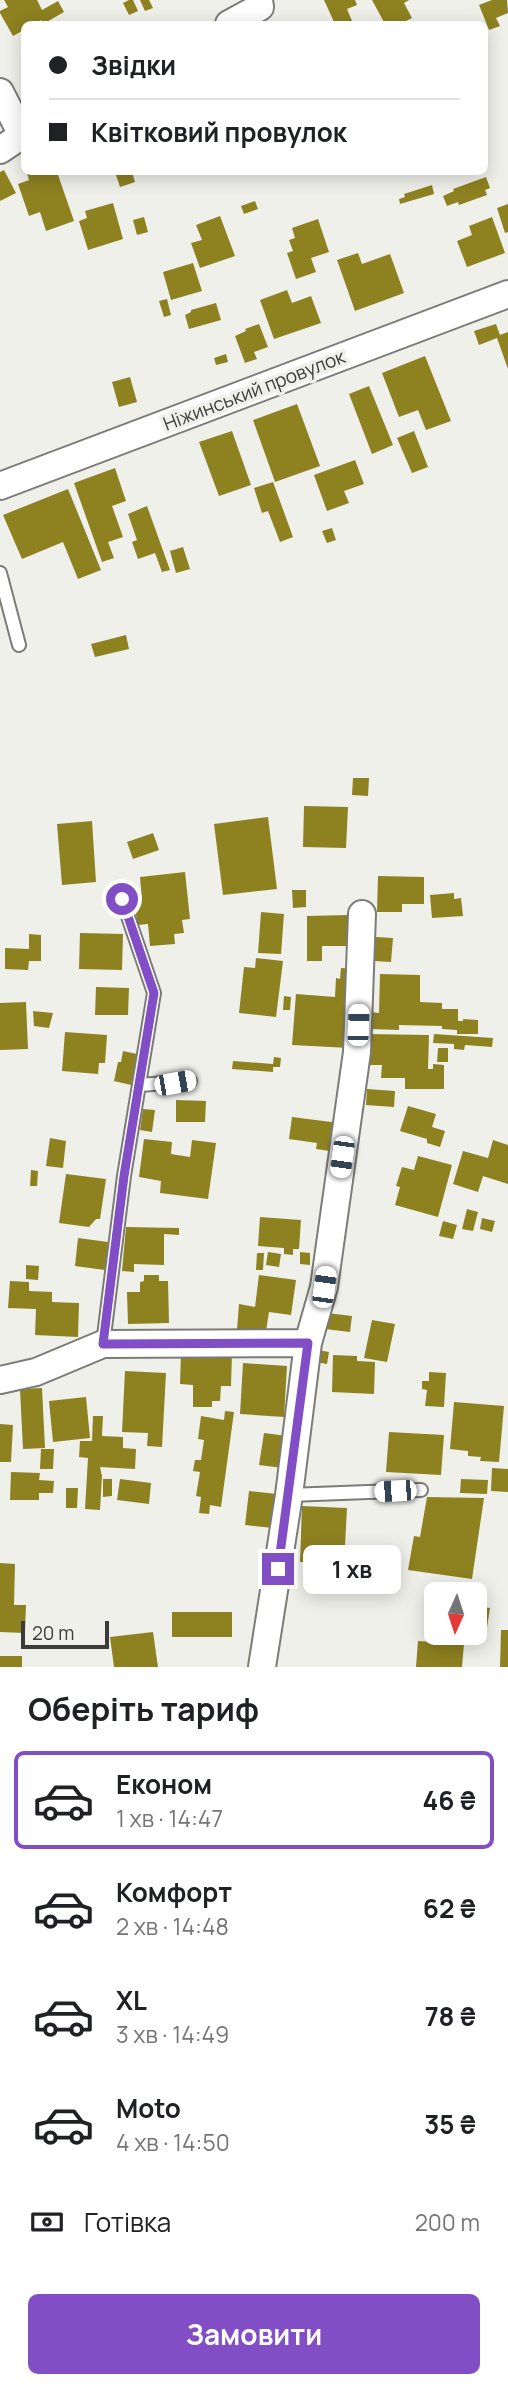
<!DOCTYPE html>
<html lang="uk">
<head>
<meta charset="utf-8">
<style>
  body { margin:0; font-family:Manrope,sans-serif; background:#f6f6f6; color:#202124; height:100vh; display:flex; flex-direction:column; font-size:26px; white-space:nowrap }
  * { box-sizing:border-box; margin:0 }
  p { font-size:23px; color:#757577 }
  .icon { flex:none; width:38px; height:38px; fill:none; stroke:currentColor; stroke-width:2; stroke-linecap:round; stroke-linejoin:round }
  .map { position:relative; height:1667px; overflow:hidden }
  .sheet { display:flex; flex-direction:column; background:#fff; flex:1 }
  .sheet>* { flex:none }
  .top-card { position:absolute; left:21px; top:21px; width:467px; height:154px; border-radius:10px; box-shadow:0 4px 18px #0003; display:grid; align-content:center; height:154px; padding:0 28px; background:#fff }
  .needle { width:46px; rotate:183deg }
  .tools { position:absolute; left:424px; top:1582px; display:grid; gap:14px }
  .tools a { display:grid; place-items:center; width:63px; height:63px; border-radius:10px; background:#fff; box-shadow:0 4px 18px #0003; font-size:35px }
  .scale { position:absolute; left:21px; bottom:18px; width:88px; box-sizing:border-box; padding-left:7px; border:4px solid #3b3b39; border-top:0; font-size:19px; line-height:24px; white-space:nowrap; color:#3b3b39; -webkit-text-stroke:5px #f0f0eb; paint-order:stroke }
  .end { position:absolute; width:32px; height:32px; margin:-16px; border:9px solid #814ec6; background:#fff; box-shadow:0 0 0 4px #fff }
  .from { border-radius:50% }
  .bubble { position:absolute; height:49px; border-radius:10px; background:#fff; box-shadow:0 4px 18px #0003; font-size:23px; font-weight:700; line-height:49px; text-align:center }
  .car { position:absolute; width:21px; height:42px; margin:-21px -10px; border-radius:9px; box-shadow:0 0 5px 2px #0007; background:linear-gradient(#fff 24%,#345 0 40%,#fff 0 76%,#345 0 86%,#fff 0) }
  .top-card b { display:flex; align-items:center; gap:24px; height:66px; font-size:26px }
  .top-card b+b { border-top:2px solid #e0e0e0 }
  .top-card i { width:18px; height:18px; background:#202124 }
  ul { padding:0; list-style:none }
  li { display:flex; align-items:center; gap:21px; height:98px; margin:0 14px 10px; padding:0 14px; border:4px solid transparent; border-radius:10px }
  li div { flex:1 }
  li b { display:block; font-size:26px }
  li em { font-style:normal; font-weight:700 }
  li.on { border-color:#814ec6 }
  li>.icon { width:63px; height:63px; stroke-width:1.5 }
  h2 { padding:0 28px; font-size:32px; line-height:84px }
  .pay { display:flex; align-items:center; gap:18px; height:77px; padding:0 28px; font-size:26px }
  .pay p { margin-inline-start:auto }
  .button { display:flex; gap:14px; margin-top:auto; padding:14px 28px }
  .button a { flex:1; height:80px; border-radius:10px; background:#814ec6; color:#fff; font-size:28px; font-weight:700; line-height:80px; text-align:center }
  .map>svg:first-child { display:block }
</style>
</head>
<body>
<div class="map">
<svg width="508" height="1667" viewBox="0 0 508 1667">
  <rect width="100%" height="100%" fill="#f0f0eb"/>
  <path fill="#8d8120" d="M4,0h33l5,10 16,-9 6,11 -21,12 -2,-4 -7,4h-10v6l-11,6 -13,-23v-2l8,-4z
    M129,0h4l5,11 -9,4 -6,-12z
    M140,0h9l4,8 -8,3z
    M324,0h31l2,5 -10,4 5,12 -9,3h-8z
    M372,0h37l-5,3 8,15 -12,6h-15z
    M492,0h15l1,13 -12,5 4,8 -11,4 -10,-25z
    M4,170l12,23 -16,8v-29z
    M32,172h25l17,49 -28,10 -6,-19 -11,4 -11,-32 11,-4 -2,-7z
    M115,172h17l3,10 -15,5z
    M486,177l4,11 -5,2 2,5 -28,10 -1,-3 -11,4 -4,-10 11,-5 -1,-2z
    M432,185l2,9 -34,10 -1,-5 6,-2 -1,-3z
    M255,201l3,8 -14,5 -3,-8z
    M113,203l10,36 -35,11 -9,-29 8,-3 -2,-7z
    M508,204v28l-3,1 -8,-25z
    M220,216l15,40 -35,12 -9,-25 11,-3 -6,-15z
    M144,217l4,15 -11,3 -4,-15z
    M492,217l13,36 -38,14 -10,-26 15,-6 -3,-9z
    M318,219l11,33 -18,6 5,14 -20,7 -9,-26 6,-2 -4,-11 6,-2 -3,-10z
    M358,253l4,11 28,-10 14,39 -49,18 -18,-51z
    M193,263l9,28 -31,9 -8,-28z
    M287,290l5,13 19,-7 10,27 -47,16 -14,-39z
    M167,299l4,16 -7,2 -5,-16z
    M216,303l5,17 -32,9 -4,-14 6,-3v-2z
    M259,324l9,23 -14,5 3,7 -12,4 -10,-27 11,-5 -1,-2z
    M496,324l4,11 8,-3v37l-11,-31 -18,7 -5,-14z
    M226,354l2,8 -12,3 -2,-7z
    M425,356l26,65 -25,9 -8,-20 -19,7 -17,-44z
    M130,377l7,25 -18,5 -7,-25z
    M369,386l24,59 -21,9 -23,-60z
    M297,404l23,62 -45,16 -22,-62z
    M232,431l19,54 -32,11 -20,-54z
    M414,431l14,36 -16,6 -15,-35z
    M355,460l9,24 -20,7 5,12 -22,8 -13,-36z
    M115,468l11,33 -14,5 11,31 -15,5 6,16 -12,4 -28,-79z
    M273,482l20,55 -13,5 -12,-31 -6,2 -8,-25z
    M68,489l33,81 -23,9 -15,-37 -41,17 -19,-44z
    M147,506l23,64 -8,2 -7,-19 -17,6 -6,-17 5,-2 -9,-26z
    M332,528l4,12 -9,3 -5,-12z
    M183,547l7,22 -14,4 -6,-22z
    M126,635l3,14 -34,8 -4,-13z
    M353,778h16l-1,18 -16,-1z
    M304,806l44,1 -2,41 -43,-1z
    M268,817l9,72 -54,6 -9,-71z
    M92,821l4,61 -34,3 -5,-61z
    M153,833l6,17 -26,9 -6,-17z
    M185,872l5,47 -8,1 2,13 -10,1 1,10 -25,2 -2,-22 -11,1 -2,-23 7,-1 -2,-24z
    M378,876l46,1v27h-22v8h-25z
    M292,890h14v17l-13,1z
    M454,893v6l7,-1 2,18 -31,2 -2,-23z
    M261,912l23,2 -3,40 -23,-1z
    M347,915v31h-25v15h-15v-45z
    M80,933l43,1 -1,36 -43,-1z
    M29,934l12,1v26h-12l-1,9 -23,-1v-21l24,1z
    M376,937l17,1 -2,24 -17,-1z
    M256,958l27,3 -7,56 -37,-4 5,-46 11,1z
    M341,968l13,1 -5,79 -57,-3 4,-51 39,3 1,-19 4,1z
    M380,974l40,1v27l22,1v6h16v12h5v-2l15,1v14h-21v-4l-15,-1v-3l-43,-1v5l-29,-1 1,-17 8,1z
    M96,987l33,1 -1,27h-33z
    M284,996l7,1 -1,13h-7z
    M26,1002l2,47 -28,1v-47z
    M33,1011l20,2 -4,15 -15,-2z
    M65,1032l42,3 -2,28h-6l-1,11 -36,-3z
    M367,1034l62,1 -1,34h5v-5l11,1v24h-39v-11h-24l1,-13h-15z
    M434,1034l59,4 -1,9 -27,-2 -1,5 -10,-1v-5l-21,-1z
    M438,1048h10v14h-11z
    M123,1051l14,3 -6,31 -17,-4 4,-19h3z
    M274,1057l7,1 -1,9h-7v5l-41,-3 1,-8 40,3z
    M367,1089l28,2 -1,16 -28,-2z
    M176,1100l30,1 -1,21h-29z
    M408,1106l28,8 -4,13 13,4 -5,16 -13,-4v-4l-27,-8z
    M143,1109l12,1 -3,22 -12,-2z
    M292,1117l47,6 -3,29 -20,-3 1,-6 -28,-4z
    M50,1138l16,3 -3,27 -17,-2z
    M144,1139l28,3 -1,12 19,3 2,-17 24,3 -8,56 -48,-6 1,-12 -22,-4z
    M493,1140l15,5v39l-25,-8 -5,16 -25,-8 10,-33 25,7z
    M418,1156l34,9 -14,52 -43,-12 5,-18 -4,-1 6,-19 12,3z
    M31,1170l7,1 -1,15h-7z
    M66,1174l40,5 -6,40h-4l-7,8 -30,-4z
    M467,1209l11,3 -5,19 -11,-2z
    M260,1217l41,3 -2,29h-6v6l-9,-1v-6l-26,-2z
    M482,1218l13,3 -3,11 -12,-3z
    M443,1221l14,4 -4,14 -14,-3z
    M126,1227l53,1v7l-15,-1v31l-30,-1v8l-12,-1z
    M78,1238l30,4 -3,28 -30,-4z
    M268,1252l13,2 -2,13 -13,-2z
    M300,1252l10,1v12l-10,-1z
    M257,1253h7l-1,17h-7z
    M26,1265l13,1 -1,14 -12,-1z
    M144,1275h15v6h9l1,42 -41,1 -1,-32h13v-10l4,-1z
    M259,1275l37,5 -5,35 -22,-3 -3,19 -29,-1 2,-26 16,3z
    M10,1281l19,1v9l23,1v10l27,1 -1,34 -43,-2 1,-26 -28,-1z
    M327,1313l25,3 -2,16 -25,-3z
    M372,1320l23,4 -8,38 -23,-4z
    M318,1350l11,2 -2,12 -11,-2z
    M181,1352l51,1 -1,33h-10l-1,15h-8v6h-19v-22l-13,-1z
    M333,1355l24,1v5l18,1 -1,32 -42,-2z
    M243,1363l44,3 -3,51 -44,-3z
    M125,1371l41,2 -4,74 -15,-1 1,-13 -26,-1z
    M429,1372l17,1 -2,34 -19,-1 2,-16 -5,-1v-8h7z
    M42,1388l3,60 -22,1 -3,-60z
    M86,1397l4,41 -37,4 -4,-41z
    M454,1402l50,4 -5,56 -19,-1 1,-4 -13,-1v-5l-18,-2z
    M225,1411l9,1 -13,95 -11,-2 -1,9 -10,-1 2,-16 -5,-1 4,-24 -7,-1 2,-11h6l3,-20 -6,-1 3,-23 23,4z
    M93,1416h10l-1,20 21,1v11l13,1 -1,20 -35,-2 2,9 -2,34 -15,-1 3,-51 -9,-1 1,-16h12z
    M0,1424l13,1 -2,37h-11z
    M389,1432l55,3 -3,40 -55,-3z
    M264,1433l23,3 -4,32 -24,-3z
    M41,1449h13l-1,20h-13z
    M492,1468l16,1v23l-17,-1z
    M11,1472l29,1 -1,7 15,1 -1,12h-14v7h-29z
    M103,1479h9v17l-9,1z
    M120,1479l31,4 -2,21 -32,-4z
    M461,1479l27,1 -1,14 -27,-1z
    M66,1488h12l-1,20h-11z
    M249,1491l28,3 -4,34 -28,-3z
    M427,1497l57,1 -12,81 -64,-9 6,-34 6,1z
    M302,1506l45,2 -3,56 -44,-2z
    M0,1563l15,1 -1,41h12l-1,28 -25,-1z
    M474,1606l16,2 -4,26 -12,-2z
    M172,1612h60v25h-60z
    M501,1630h7v37h-8z
    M153,1632l5,35h-44l-4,-30z
    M418,1641l46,3 -2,23h-46z
    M0,1656h22v11h-22z"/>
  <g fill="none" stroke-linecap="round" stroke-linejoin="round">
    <defs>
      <path id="service" d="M0,573l19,72
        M140,1085l50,-4
        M103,1344l21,-168 30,-183 -32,-94
        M289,1495l132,-5"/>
      <path id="minor" d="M229,24l31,-17 -1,-7
        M0,92l22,43
        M0,150l24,-16
        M0,486l508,-192
        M0,1380l36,-8 67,-28 205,-1
        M262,1667l27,-172 19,-152 16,-56 33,-235 5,-138"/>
    </defs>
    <use href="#service" stroke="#7b7b77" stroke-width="16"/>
    <use href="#minor" stroke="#7b7b77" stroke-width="30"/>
    <use href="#service" stroke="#fff" stroke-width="12"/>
    <use href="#minor" stroke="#fff" stroke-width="26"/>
  </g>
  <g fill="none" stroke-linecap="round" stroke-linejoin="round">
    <path stroke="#814ec6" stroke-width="9" d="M122,899l32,94 -30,183 -21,168 205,-1 -30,226"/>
  </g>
  <g text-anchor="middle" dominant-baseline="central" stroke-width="7" stroke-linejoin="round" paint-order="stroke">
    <g font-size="19" fill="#3b3b39" stroke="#f0f0eb">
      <text transform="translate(254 390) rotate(-21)">Ніжинський провулок</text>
    </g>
  </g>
</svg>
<div class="tools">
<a><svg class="needle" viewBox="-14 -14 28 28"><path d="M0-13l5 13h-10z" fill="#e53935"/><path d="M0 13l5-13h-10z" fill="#757577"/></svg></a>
</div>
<div class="scale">20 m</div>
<i class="end from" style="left:122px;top:899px"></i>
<i class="end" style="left:278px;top:1569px"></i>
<div class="bubble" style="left:303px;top:1545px;width:98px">1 хв</div>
<i class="car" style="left:358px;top:1025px;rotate:2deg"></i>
<i class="car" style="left:175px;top:1083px;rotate:80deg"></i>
<i class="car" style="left:342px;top:1157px;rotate:188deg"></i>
<i class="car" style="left:324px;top:1287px;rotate:8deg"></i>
<i class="car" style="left:395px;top:1491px;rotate:267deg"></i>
<div class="top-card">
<b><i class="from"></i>Звідки</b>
<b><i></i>Квітковий провулок</b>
</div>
</div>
<section class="sheet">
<h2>Оберіть тариф</h2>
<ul>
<li class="on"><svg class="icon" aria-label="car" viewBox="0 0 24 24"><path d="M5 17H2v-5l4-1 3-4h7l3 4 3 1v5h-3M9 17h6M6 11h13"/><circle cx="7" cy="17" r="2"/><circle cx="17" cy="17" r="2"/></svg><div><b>Економ</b><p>1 хв · 14:47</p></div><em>46 ₴</em></li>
<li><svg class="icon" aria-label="car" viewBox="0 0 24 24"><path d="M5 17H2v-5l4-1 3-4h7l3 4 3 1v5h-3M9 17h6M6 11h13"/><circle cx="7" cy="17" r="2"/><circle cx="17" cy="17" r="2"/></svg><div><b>Комфорт</b><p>2 хв · 14:48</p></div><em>62 ₴</em></li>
<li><svg class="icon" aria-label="car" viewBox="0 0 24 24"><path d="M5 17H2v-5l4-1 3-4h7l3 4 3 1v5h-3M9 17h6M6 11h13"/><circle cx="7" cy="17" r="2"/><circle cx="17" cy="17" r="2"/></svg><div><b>XL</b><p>3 хв · 14:49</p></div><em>78 ₴</em></li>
<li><svg class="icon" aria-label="car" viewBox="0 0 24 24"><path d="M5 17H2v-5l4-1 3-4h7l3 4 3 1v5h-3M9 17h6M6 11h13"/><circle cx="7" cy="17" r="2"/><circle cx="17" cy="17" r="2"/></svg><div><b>Moto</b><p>4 хв · 14:50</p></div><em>35 ₴</em></li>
</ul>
<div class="pay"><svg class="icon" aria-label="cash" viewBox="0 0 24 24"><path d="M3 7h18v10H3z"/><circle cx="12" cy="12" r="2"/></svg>Готівка<p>200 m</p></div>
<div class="button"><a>Замовити</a></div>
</section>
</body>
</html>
